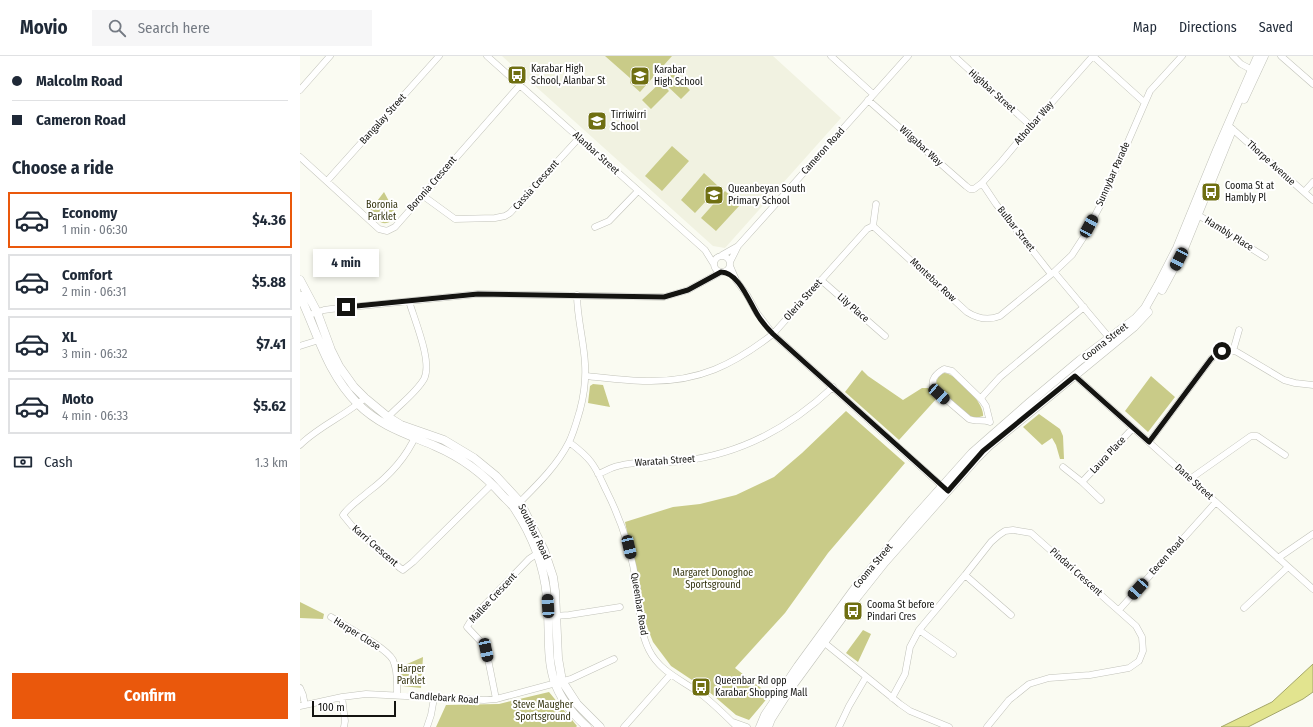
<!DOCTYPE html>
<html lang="en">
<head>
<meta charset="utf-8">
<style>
  body { margin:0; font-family:"Fira Sans Condensed",sans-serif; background:#f6f6f7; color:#1f2937; height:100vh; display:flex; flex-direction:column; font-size:15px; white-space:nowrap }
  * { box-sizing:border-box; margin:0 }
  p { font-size:13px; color:#747a83 }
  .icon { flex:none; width:22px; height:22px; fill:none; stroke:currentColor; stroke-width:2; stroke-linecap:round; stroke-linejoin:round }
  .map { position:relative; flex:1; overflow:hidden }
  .drawer { display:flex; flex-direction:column; background:#fff; width:300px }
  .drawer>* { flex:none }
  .top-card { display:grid; align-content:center; height:88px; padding:0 12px; background:#fff }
  .scale { position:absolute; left:12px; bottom:10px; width:84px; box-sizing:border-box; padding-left:4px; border:2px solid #141411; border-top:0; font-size:11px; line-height:14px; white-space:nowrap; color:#141411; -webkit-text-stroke:3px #fff; paint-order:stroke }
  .end { position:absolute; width:18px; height:18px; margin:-9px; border:5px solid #141411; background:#fff; box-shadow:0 0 0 2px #fff }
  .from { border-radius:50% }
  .bubble { position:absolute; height:28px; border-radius:0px; background:#fff; box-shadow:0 2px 6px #0003; font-size:13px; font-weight:700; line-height:28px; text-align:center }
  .car { position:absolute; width:12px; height:24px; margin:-12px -6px; border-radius:5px; box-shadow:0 0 3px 1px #0007; background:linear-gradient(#222 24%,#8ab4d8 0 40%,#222 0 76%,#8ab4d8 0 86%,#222 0) }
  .top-card b { display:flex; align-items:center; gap:14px; height:38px; font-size:15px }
  .top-card b+b { border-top:1px solid #e0e1e3 }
  .top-card i { width:10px; height:10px; background:#1f2937 }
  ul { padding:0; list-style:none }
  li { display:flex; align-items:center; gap:12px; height:56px; margin:0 8px 6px; padding:0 4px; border:2px solid #e0e1e3; border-radius:0px }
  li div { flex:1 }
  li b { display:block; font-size:15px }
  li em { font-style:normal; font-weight:700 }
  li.on { border-color:#ea580c }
  li>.icon { width:36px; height:36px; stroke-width:1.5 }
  h2 { padding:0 12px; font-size:18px; line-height:48px }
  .pay { display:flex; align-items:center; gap:10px; height:44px; padding:0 12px; font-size:15px }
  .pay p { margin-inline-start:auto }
  .button { display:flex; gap:8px; margin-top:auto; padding:8px 12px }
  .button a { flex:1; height:46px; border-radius:0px; background:#ea580c; color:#fff; font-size:16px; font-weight:700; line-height:46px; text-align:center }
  header { display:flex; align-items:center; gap:24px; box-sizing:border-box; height:56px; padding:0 20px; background:#fff; border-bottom:1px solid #e0e1e3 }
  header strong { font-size:19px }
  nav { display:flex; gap:22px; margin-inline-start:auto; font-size:14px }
  .search { width:280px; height:36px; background:#f6f6f7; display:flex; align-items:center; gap:10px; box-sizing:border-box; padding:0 14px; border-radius:0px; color:#747a83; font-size:15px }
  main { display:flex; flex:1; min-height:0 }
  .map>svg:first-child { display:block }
</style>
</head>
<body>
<header>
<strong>Movio</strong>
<div class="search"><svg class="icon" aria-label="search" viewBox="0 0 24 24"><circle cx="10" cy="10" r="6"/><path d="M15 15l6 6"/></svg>Search here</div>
<nav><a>Map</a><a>Directions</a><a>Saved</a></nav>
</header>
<main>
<section class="drawer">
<div class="top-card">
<b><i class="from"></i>Malcolm Road</b>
<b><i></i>Cameron Road</b>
</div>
<h2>Choose a ride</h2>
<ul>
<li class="on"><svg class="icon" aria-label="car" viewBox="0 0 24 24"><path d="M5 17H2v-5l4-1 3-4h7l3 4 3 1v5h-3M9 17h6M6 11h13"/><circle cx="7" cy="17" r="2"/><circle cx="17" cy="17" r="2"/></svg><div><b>Economy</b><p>1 min · 06:30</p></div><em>$4.36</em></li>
<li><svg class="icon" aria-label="car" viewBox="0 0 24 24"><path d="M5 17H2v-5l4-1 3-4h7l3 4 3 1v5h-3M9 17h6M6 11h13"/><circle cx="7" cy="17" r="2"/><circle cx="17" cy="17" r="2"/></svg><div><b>Comfort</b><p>2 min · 06:31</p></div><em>$5.88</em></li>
<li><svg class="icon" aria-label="car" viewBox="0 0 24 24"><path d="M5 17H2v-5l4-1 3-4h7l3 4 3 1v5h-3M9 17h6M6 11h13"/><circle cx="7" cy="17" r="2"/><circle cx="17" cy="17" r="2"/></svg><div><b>XL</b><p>3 min · 06:32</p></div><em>$7.41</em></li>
<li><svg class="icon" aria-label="car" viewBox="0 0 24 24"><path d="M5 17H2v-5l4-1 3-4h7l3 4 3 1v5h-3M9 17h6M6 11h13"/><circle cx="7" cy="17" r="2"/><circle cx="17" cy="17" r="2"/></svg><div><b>Moto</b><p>4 min · 06:33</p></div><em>$5.62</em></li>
</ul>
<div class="pay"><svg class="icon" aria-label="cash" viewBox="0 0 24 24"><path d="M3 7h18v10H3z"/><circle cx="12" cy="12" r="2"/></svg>Cash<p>1.3 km</p></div>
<div class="button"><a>Confirm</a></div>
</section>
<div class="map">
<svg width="1013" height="671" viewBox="0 0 1013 671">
  <rect width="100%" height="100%" fill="#fafbf2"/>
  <path fill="#f1f2e1" d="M202,0h271l68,62 -116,130 -12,-2z"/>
  <path fill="#c9cb88" d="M305,0h67l-32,36 -10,-9v-5z
    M371,16l19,18 -9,9 -19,-18z
    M361,26l8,9 -18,18 -9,-9z
    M372,90l17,15 -27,30 -17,-15z
    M404,117l15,14 -24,26 -14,-13z
    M425,135l15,14 -24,26 -15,-13z
    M84,136l13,24c-12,13 -18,6 -29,-3z
    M562,314l6,6 35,24 19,-12h6l10,9 -39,43 -54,-48z
    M644,317c12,0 41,30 39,43l-7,2 -7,-2 -30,-25c-5,-7 -3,-14 5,-18z
    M851,320l24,21 -27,35 -23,-21z
    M293,328l10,1 7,22 -22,-4 2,-17z
    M546,355l59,52 -77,90 -43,60 -50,55 35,27 -21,25 -13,-5 -29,-25 -36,-24 -18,-24 -14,-36 -5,-41 -9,-43 48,-15 27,-3 36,-9 38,-18 28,-24z
    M739,358l21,15 3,7 1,23h-4l-4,-14 -4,-7 -10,7 -19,-18z
    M0,546l24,12 -1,5 -23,-1z
    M563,574l8,4 -13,28 -12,-9z
    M123,601l-2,31 -19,-2 -4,-18z
    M249,636l28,34 -1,1h-140l10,-22 53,-1z"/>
  <path fill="#e2e48f" stroke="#a4a669" d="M1013,608v28l-10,7 -55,28h-27l51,-25z"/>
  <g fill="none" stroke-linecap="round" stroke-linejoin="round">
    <defs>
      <path id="minor" d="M187,0l218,194 8,13
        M531,0l42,38
        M654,0l77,70
        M793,0l51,46
        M933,0l8,8 15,8
        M981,0l32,28
        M0,34l30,-34
        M568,44l98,86 4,3h4l8,-6 20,-22 29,-35 62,-70
        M929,70l84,74
        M0,101l79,72 8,2 8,-4 125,-142
        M27,125l112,-125
        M682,127l14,21 55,70
        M1004,136l9,-10
        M122,139l33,24 40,-1 10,-2 5,-3 69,-75
        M895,157l70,44
        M573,170l94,86c11,7 21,9 33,4l54,-44 18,-17 11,-17 18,-34 49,-113 32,-35
        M295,171l14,-6 29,-30
        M422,199l16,-9
        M414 208a8 8 0 1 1 16 0a8 8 0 1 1-16 0Z
        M430,206l8,-16 170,-190
        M430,210l6,14 11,15 10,18 16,21 170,153
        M754,216l58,69
        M521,224l64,56
        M9,259l15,-5 7,-1 147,-15 186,3 24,-7 33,-18
        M0,290l19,-6
        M933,295l6,-21
        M644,313l8,2 30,29 4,6 4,16c-7,-3 -14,0 -21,-3l-35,-30c-5,-9 3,-16 10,-20z
        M286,320c20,2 40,5 61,5 52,1 86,-16 126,-47l94,-105 6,-3 3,-22
        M775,320l238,213
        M681,342l19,-21 84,-70
        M88,361c11,-12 28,-24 36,-38 9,-17 -10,-60 -15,-78
        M116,379c-10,23 -28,42 -48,57 -9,8 -18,13 -25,23l9,11 48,42 3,2 10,-8 79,-78
        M269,386c8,6 16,12 22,20 7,9 11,20 16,30 15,30 25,61 30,95 3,21 2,43 12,63 11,22 33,30 52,44 13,10 24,21 36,33
        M849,386l62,-83c7,-7 16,-11 26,-7l47,28 11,3 18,2
        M0,389c19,-19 45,-29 65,-47
        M763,411l19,15
        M298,418c7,-2 13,-7 20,-8 20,-6 43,-2 64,-5 59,-7 107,-33 151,-74
        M890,423l61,-43h6l28,19
        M801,444l-19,-18 51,-54
        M217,449c19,-19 40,-39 52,-63 5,-10 8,-22 11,-32 4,-15 6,-30 5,-46 -1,-23 -8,-46 -8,-69
        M978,502l35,-24
        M665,519l46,40
        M944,552l44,-41
        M819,554l97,-108
        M254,560l15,-1 51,-8
        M31,561c14,9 55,30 62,43 5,11 4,23 4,34
        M619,574l34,24
        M521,584l79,64 10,7 39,16
        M0,632l3,7 2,10
        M42,641l3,24 -1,6
        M592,642l13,-24 5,-27 9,-17 46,-55 26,-33 8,-7 6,-4 8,-1 18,3 105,93 6,11 1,14 -4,10 -10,7 -39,7 -41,3 -20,6 -20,16 -22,27
        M196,643l-10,-50 -3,-5 -16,-17 6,-10 56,-58 12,-8
        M0,650l42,-9 24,-3 118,6 12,-1 75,-20 43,-20
        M433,666l14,5
        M127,671l4,-12 3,-17
        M324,671l46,-52
        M539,671l10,-21 17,-29"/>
      <path id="major" d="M944,43l20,-43
        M0,224l17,32 14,38 8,16 15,21 11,11 23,19 13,8 43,15 30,18 22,18 24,26 24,48 9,27 2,14 3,67 4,23 15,23 23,23
        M862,234l21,-39 49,-121
        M0,240c18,38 27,77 58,108 22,22 49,30 77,42 26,11 49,28 68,50 4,4 9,8 12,13 17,26 29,57 32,88 5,56 -8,87 40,130
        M460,671l5,-12 33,-49 57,-78 58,-69 59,-66 58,-51 50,-42 56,-42 9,-10 13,-23 19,-37 40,-98 41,-94
        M468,671l3,-8 19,-30 68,-93 27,-34 91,-103 13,-13 145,-119 14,-15"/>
    </defs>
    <use href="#minor" stroke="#c1c2b9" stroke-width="7"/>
    <use href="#major" stroke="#c1c2b9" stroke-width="9"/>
    <use href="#minor" stroke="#fff" stroke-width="6"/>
    <use href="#major" stroke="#fff" stroke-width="8"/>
  </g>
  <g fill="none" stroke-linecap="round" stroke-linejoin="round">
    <path stroke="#141411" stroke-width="5" d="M46,251l132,-13 186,3 24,-7 33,-18c17,0 28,29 36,42 4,7 10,14 16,20l175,157 35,-40 92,-75 74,66 62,-83 5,-5 6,-3"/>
  </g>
  <defs>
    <symbol id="bus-square" viewBox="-11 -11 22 22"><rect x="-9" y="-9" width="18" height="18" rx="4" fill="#6f6f11" stroke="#fff"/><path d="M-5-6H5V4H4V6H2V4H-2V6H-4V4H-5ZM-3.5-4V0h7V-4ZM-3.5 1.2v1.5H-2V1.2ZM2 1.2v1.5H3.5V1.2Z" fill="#fff"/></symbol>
    <symbol id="school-square" viewBox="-11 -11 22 22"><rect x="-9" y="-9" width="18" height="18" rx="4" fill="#6f6f11" stroke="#fff"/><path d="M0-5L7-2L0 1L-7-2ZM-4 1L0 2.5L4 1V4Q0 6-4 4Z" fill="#fff"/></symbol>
  </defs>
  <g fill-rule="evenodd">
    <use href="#bus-square" x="206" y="8" width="22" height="22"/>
    <use href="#school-square" x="329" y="9" width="22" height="22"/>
    <use href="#school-square" x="286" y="54" width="22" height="22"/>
    <use href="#bus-square" x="900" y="125" width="22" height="22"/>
    <use href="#school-square" x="403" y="128" width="22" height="22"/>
    <use href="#bus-square" x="542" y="544" width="22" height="22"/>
    <use href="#bus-square" x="390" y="620" width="22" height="22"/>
  </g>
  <g text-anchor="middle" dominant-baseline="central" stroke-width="4" stroke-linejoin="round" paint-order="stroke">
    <g font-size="10" fill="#141411" stroke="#fff" text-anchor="start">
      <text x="231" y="13">Karabar High<tspan x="231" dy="12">School, Alanbar St</tspan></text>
      <text x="354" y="14">Karabar<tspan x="354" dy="12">High School</tspan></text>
      <text x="311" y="59">Tirriwirri<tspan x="311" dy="12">School</tspan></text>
      <text x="925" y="130">Cooma St at<tspan x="925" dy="12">Hambly Pl</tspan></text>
      <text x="428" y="133">Queanbeyan South<tspan x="428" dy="12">Primary School</tspan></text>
      <text x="567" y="549">Cooma St before<tspan x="567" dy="12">Pindari Cres</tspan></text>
      <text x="415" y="625">Queenbar Rd opp<tspan x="415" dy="12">Karabar Shopping Mall</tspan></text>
    </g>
    <g font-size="10" fill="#141411" stroke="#fff">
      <text transform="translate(692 35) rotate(42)">Highbar Street</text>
      <text transform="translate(83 63) rotate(-48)">Bangalay Street</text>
      <text transform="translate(734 67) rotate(-49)">Atholbar Way</text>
      <text transform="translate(621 90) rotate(42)">Wilgabar Way</text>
      <text transform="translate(523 95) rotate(-48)">Cameron Road</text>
      <text transform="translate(296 97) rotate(42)">Alanbar Street</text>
      <text transform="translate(971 107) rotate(42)">Thorpe Avenue</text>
      <text transform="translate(813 118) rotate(-66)">Sunnybar Parade</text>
      <text transform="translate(132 128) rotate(-49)">Boronia Crescent</text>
      <text transform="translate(236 129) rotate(-48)">Cassia Crescent</text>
      <text transform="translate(716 173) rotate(52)">Bulbar Street</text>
      <text transform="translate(929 178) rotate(32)">Hambly Place</text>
      <text transform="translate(633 224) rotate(43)">Montebar Row</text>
      <text transform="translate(503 244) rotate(-48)">Oleria Street</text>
      <text transform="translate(553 252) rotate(41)">Lily Place</text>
      <text transform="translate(805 286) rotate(-38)">Cooma Street</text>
      <text transform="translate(808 399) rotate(-47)">Laura Place</text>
      <text transform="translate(365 405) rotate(-4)">Waratah Street</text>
      <text transform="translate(894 426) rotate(42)">Dane Street</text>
      <text transform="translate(234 476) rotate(64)">Southbar Road</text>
      <text transform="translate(75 490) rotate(41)">Karri Crescent</text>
      <text transform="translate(867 500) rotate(-48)">Eecen Road</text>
      <text transform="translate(573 510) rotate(-50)">Cooma Street</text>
      <text transform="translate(776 516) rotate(42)">Pindari Crescent</text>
      <text transform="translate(193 542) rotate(-47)">Mallee Crescent</text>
      <text transform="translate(339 548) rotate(81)">Queenbar Road</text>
      <text transform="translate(57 578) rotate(32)">Harper Close</text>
      <text transform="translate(144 642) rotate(4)">Candlebark Road</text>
    </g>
    <g font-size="10" fill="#353511" stroke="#fff">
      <text x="82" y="149">Boronia<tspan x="82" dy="12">Parklet</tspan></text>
      <text x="413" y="517">Margaret Donoghoe<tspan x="413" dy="12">Sportsground</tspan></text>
      <text x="111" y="613">Harper<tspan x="111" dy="12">Parklet</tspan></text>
      <text x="243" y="649">Steve Maugher<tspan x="243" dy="12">Sportsground</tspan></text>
    </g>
  </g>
</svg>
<div class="scale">100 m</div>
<i class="end from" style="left:922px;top:295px"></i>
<i class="end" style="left:46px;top:251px"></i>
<div class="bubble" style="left:13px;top:193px;width:66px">4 min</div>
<i class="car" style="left:789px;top:170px;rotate:28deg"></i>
<i class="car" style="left:879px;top:203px;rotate:207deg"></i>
<i class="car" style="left:639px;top:338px;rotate:132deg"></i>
<i class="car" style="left:329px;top:491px;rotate:167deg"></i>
<i class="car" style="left:838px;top:533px;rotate:222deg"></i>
<i class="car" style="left:248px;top:550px;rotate:357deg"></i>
<i class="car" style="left:186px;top:594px;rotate:168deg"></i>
</div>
</main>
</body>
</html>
